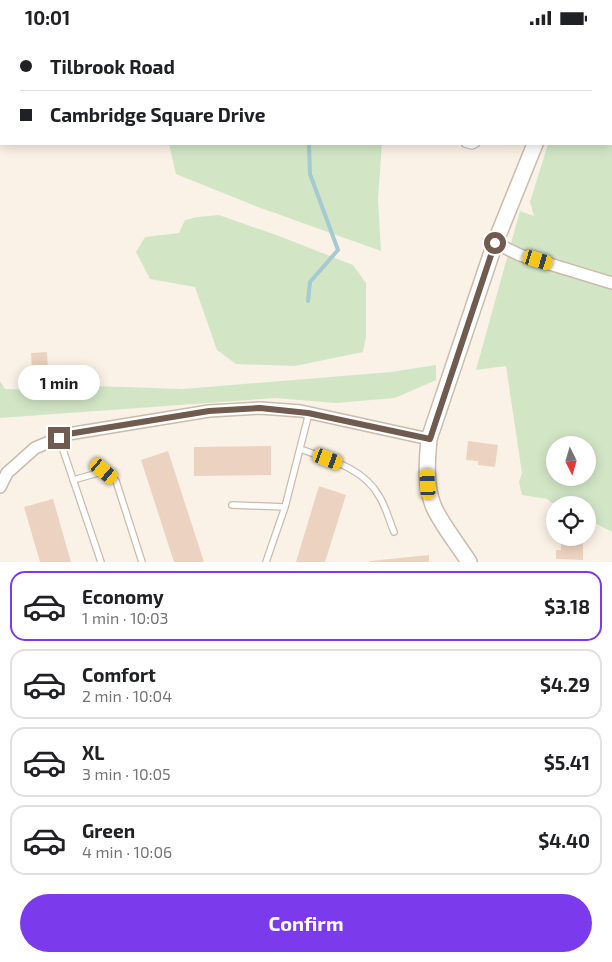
<!DOCTYPE html>
<html lang="en">
<head>
<meta charset="utf-8">
<style>
  body { margin:0; font-family:"Exo 2",sans-serif; background:#f2f2f2; color:#202124; height:100vh; display:flex; flex-direction:column; font-size:19px; white-space:nowrap }
  * { box-sizing:border-box; margin:0 }
  p { font-size:16px; color:#757577 }
  .icon { flex:none; width:28px; height:28px; fill:none; stroke:currentColor; stroke-width:2; stroke-linecap:round; stroke-linejoin:round }
  .map { position:relative; height:527px; overflow:hidden }
  .sheet { display:flex; flex-direction:column; background:#fff; flex:1 }
  .sheet>* { flex:none }
  .top-card { position:absolute; left:0px; top:0px; width:612px; height:110px; box-shadow:0 2px 12px #0003; display:grid; align-content:center; height:110px; padding:0 20px; background:#fff }
  .needle { width:32px; rotate:175deg }
  .tools { position:absolute; left:546px; top:401px; display:grid; gap:10px }
  .tools a { display:grid; place-items:center; width:50px; height:50px; border-radius:50%; background:#fff; box-shadow:0 2px 12px #0003; font-size:25px }
  .end { position:absolute; width:22px; height:22px; margin:-11px; border:6px solid #705b4e; background:#fff; box-shadow:0 0 0 2px #fff }
  .from { border-radius:50% }
  .bubble { position:absolute; height:35px; border-radius:18px; background:#fff; box-shadow:0 2px 12px #0003; font-size:16px; font-weight:700; line-height:35px; text-align:center }
  .car { position:absolute; width:15px; height:30px; margin:-15px -8px; border-radius:6px; box-shadow:0 0 4px 1px #0007; background:linear-gradient(#f5c518 24%,#345 0 40%,#f5c518 0 76%,#345 0 86%,#f5c518 0) }
  .top-card b { display:flex; align-items:center; gap:18px; height:48px; font-size:19px }
  .top-card b+b { border-top:1px solid #e0e0e0 }
  .top-card i { width:12px; height:12px; background:#202124 }
  ul { padding:9px 0 0; list-style:none }
  li { display:flex; align-items:center; gap:15px; height:70px; margin:0 10px 8px; padding:0 10px; border:2px solid #e0e0e0; border-radius:15px }
  li div { flex:1 }
  li b { display:block; font-size:19px }
  li em { font-style:normal; font-weight:700 }
  li.current { border-color:#7c3aed }
  li>.icon { width:45px; height:45px; stroke-width:1.5 }
  .cta { display:flex; gap:10px; margin-top:auto; padding:10px 20px }
  .cta a { flex:1; height:58px; border-radius:30px; background:#7c3aed; color:#fff; font-size:20px; font-weight:700; line-height:58px; text-align:center }
  .status { display:flex; justify-content:space-between; align-items:center; height:35px; padding:0 25px; background:#fff; direction:ltr }
  .status svg { height:14px; fill:currentColor }
  .map>svg:first-child { display:block }
</style>
</head>
<body>
<div class="status"><b>10:01</b><svg viewBox="0 0 49 12"><path d="M0 12V9h3v3zM5 12V6h3v6zM10 12V3h3v9zM15 12V0h3v12zM26 1h20v11H26zM47 4h2v5h-2z"/></svg></div>
<div class="map">
<svg width="612" height="527" viewBox="0 0 612 527">
  <rect width="100%" height="100%" fill="#faf2e6"/>
  <path fill="#d2e6c6" fill-rule="evenodd" d="M144,0h258l-258,1z
    M611,94h1v403l-15,-8 -9,1v-20h-33l-8,-6 -25,-4 -3,-13 3,-9 -16,-107 -30,4 44,-159 14,5 -4,-14 18,-58h63zM555,410h33v32h-33z
    M169,109h213l-4,55 3,52 -123,-44 -82,-33z
    M219,180l60,21 74,29 13,18v53l-3,16 -68,14 -59,-2 -19,-14 -22,-63 -45,-8 -14,-27 9,-15 34,-4 6,-13 12,-3z
    M436,330v15l-41,18 -59,5 -61,-5 -275,20v-37l5,8 27,1 61,-4 90,3 208,-17z"/>
  <g fill="none" stroke-linecap="round" stroke-linejoin="round">
    <path stroke="#a4cad2" stroke-width="4" d="M309,0v1
      M308,266l2,-19 28,-32 -28,-76 -1,-30"/>
  </g>
  <path fill="#ecd3c1" d="M47,317l1,18 -16,1 -1,-18z
    M468,406l30,4 -3,22 -17,-2v-4l-12,-1z
    M271,411v29l-77,1v-29z
    M168,416l36,111h-30l-33,-102z
    M319,451l27,9 -21,67h-29z
    M53,464l18,63h-31l-16,-55z
    M561,502h22v23l-27,-1v-9h5z
    M429,520v7h-59v-1z"/>
  <g fill="none" stroke-linecap="round" stroke-linejoin="round">
    <defs>
      <path id="service" d="M428,1v-1
        M528,1v-1
        M465,109l7,2 4,-2
        M59,403l42,124
        M300,414c28,10 64,19 79,47 7,11 10,24 15,36
        M73,445l32,-9 11,10 26,81
        M232,470l53,2
        M266,527l19,-55 24,-94"/>
      <path id="minor" d="M495,208l25,12 92,28
        M0,452l7,-14 28,-25 33,-14 141,-23 51,-3 41,3 128,28"/>
      <path id="tertiary" d="M578,1l1,-1
        M469,527c-10,-16 -30,-41 -36,-57 -8,-21 -6,-44 -4,-66l66,-196 40,-99"/>
    </defs>
    <use href="#service" stroke="#cabbad" stroke-width="8"/>
    <use href="#minor" stroke="#cabbad" stroke-width="14"/>
    <use href="#tertiary" stroke="#cabbad" stroke-width="18"/>
    <use href="#service" stroke="#fff" stroke-width="5.5"/>
    <use href="#minor" stroke="#fff" stroke-width="11"/>
    <use href="#tertiary" stroke="#fff" stroke-width="15"/>
  </g>
  <g fill="none" stroke-linecap="round" stroke-linejoin="round">
    <path stroke="#705b4e" stroke-width="6" d="M59,403l9,-4 141,-23 51,-3 48,5 122,26 65,-196"/>
  </g>
</svg>
<div class="tools">
<a><svg class="needle" viewBox="-14 -14 28 28"><path d="M0-13l5 13h-10z" fill="#e53935"/><path d="M0 13l5-13h-10z" fill="#757577"/></svg></a>
<a><svg class="icon" aria-label="locate" viewBox="0 0 24 24"><circle cx="12" cy="12" r="6"/><path d="M12 2v4M12 18v4M2 12h4M18 12h4"/></svg></a>
</div>
<i class="end from" style="left:495px;top:208px"></i>
<i class="end" style="left:59px;top:403px"></i>
<div class="bubble" style="left:18px;top:330px;width:82px">1 min</div>
<i class="car" style="left:538px;top:225px;rotate:107deg"></i>
<i class="car" style="left:328px;top:424px;rotate:111deg"></i>
<i class="car" style="left:104px;top:436px;rotate:130deg"></i>
<i class="car" style="left:428px;top:449px;rotate:357deg"></i>
<div class="top-card">
<b><i class="from"></i>Tilbrook Road</b>
<b><i></i>Cambridge Square Drive</b>
</div>
</div>
<section class="sheet">
<ul>
<li class="current"><svg class="icon" aria-label="car" viewBox="0 0 24 24"><path d="M5 17H2v-5l4-1 3-4h7l3 4 3 1v5h-3M9 17h6M6 11h13"/><circle cx="7" cy="17" r="2"/><circle cx="17" cy="17" r="2"/></svg><div><b>Economy</b><p>1 min · 10:03</p></div><em>$3.18</em></li>
<li><svg class="icon" aria-label="car" viewBox="0 0 24 24"><path d="M5 17H2v-5l4-1 3-4h7l3 4 3 1v5h-3M9 17h6M6 11h13"/><circle cx="7" cy="17" r="2"/><circle cx="17" cy="17" r="2"/></svg><div><b>Comfort</b><p>2 min · 10:04</p></div><em>$4.29</em></li>
<li><svg class="icon" aria-label="car" viewBox="0 0 24 24"><path d="M5 17H2v-5l4-1 3-4h7l3 4 3 1v5h-3M9 17h6M6 11h13"/><circle cx="7" cy="17" r="2"/><circle cx="17" cy="17" r="2"/></svg><div><b>XL</b><p>3 min · 10:05</p></div><em>$5.41</em></li>
<li><svg class="icon" aria-label="car" viewBox="0 0 24 24"><path d="M5 17H2v-5l4-1 3-4h7l3 4 3 1v5h-3M9 17h6M6 11h13"/><circle cx="7" cy="17" r="2"/><circle cx="17" cy="17" r="2"/></svg><div><b>Green</b><p>4 min · 10:06</p></div><em>$4.40</em></li>
</ul>
<div class="cta"><a>Confirm</a></div>
</section>
</body>
</html>
